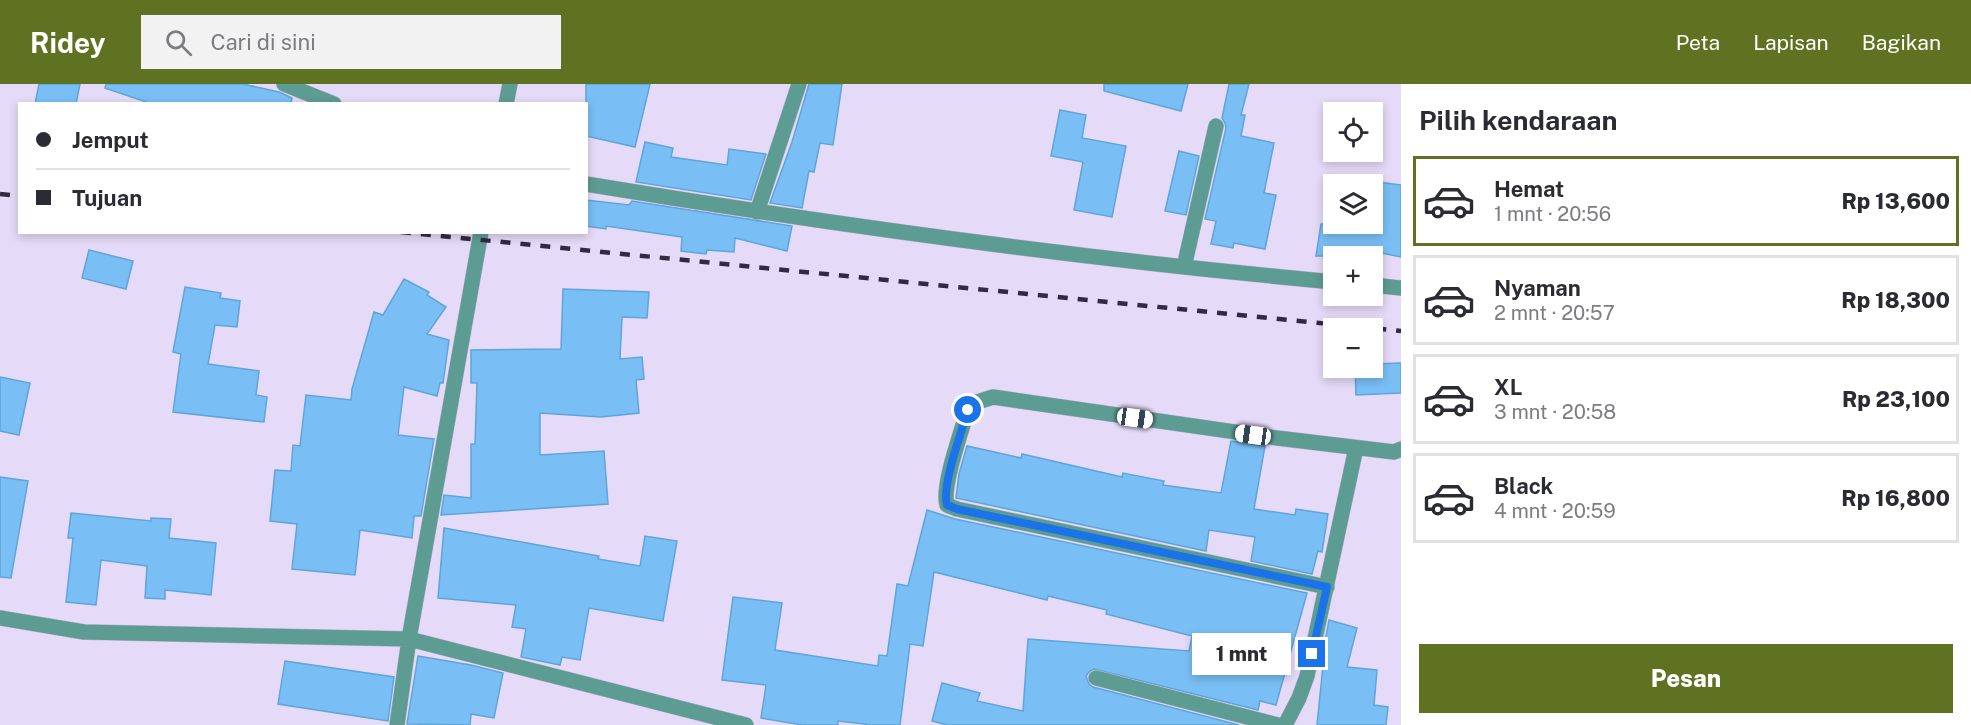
<!DOCTYPE html>
<html lang="id">
<head>
<meta charset="utf-8">
<style>
  body { margin:0; font-family:"Public Sans",sans-serif; background:#f2f2f3; color:#2b2b33; height:100vh; display:flex; flex-direction:column; font-size:22px; white-space:nowrap }
  * { box-sizing:border-box; margin:0 }
  p { font-size:20px; color:#7c7c81 }
  .icon { flex:none; width:33px; height:33px; fill:none; stroke:currentColor; stroke-width:2; stroke-linecap:round; stroke-linejoin:round }
  .map { position:relative; flex:1; overflow:hidden }
  .drawer { display:flex; flex-direction:column; background:#fff; width:570px }
  .drawer>* { flex:none }
  .banner { position:absolute; left:18px; top:18px; width:570px; height:132px; border-radius:0px; box-shadow:0 3px 9px #0003; display:grid; align-content:center; height:132px; padding:0 18px; background:#fff }
  .tools { position:absolute; left:1323px; top:18px; display:grid; gap:12px }
  .tools a { display:grid; place-items:center; width:60px; height:60px; border-radius:0px; background:#fff; box-shadow:0 3px 9px #0003; font-size:30px }
  .end { position:absolute; width:27px; height:27px; margin:-14px; border:8px solid #1a73e8; background:#fff; box-shadow:0 0 0 3px #fff }
  .from { border-radius:50% }
  .bubble { position:absolute; height:42px; border-radius:0px; background:#fff; box-shadow:0 3px 9px #0003; font-size:20px; font-weight:800; line-height:42px; text-align:center }
  .car { position:absolute; width:18px; height:36px; margin:-18px -9px; border-radius:8px; box-shadow:0 0 4px 2px #0007; background:linear-gradient(#fff 24%,#345 0 40%,#fff 0 76%,#345 0 86%,#fff 0) }
  .banner b { display:flex; align-items:center; gap:21px; height:57px; font-size:22px }
  .banner b+b { border-top:2px solid #e1e1e2 }
  .banner i { width:15px; height:15px; background:#2b2b33 }
  ul { padding:0; list-style:none }
  li { display:flex; align-items:center; gap:18px; height:90px; margin:0 12px 9px; padding:0 6px; border:3px solid #e1e1e2; border-radius:0px }
  li div { flex:1 }
  li b { display:block; font-size:22px }
  li em { font-style:normal; font-weight:800 }
  li.active { border-color:#5e7222 }
  li>.icon { width:54px; height:54px; stroke-width:1.5 }
  h2 { padding:0 18px; font-size:27px; line-height:72px }
  .cta { display:flex; gap:12px; margin-top:auto; padding:12px 18px }
  .cta a { flex:1; height:69px; border-radius:0px; background:#5e7222; color:#fff; font-size:24px; font-weight:800; line-height:69px; text-align:center }
  header { display:flex; align-items:center; gap:36px; box-sizing:border-box; height:84px; padding:0 30px; background:#5e7222; color:#fff }
  header strong { font-size:28px }
  nav { display:flex; gap:33px; margin-inline-start:auto; font-size:21px }
  .search { width:420px; height:54px; background:#f2f2f3; display:flex; align-items:center; gap:15px; box-sizing:border-box; padding:0 21px; border-radius:0px; color:#7c7c81; font-size:22px }
  main { display:flex; flex:1; min-height:0 }
  .map>svg:first-child { display:block }
</style>
</head>
<body>
<header>
<strong>Ridey</strong>
<div class="search"><svg class="icon" aria-label="search" viewBox="0 0 24 24"><circle cx="10" cy="10" r="6"/><path d="M15 15l6 6"/></svg>Cari di sini</div>
<nav><a>Peta</a><a>Lapisan</a><a>Bagikan</a></nav>
</header>
<main>
<div class="map">
<svg width="1401" height="641" viewBox="0 0 1401 641">
  <rect width="100%" height="100%" fill="#e5daf7"/>
  <path fill="#79bef4" stroke="#5fa5d9" stroke-width="1.5" d="M39,0h41l-4,20h-41z
    M106,0h137l36,8 13,6 -1,6h-139l-47,-16z
    M586,0h64l-15,63 -49,-11z
    M809,0h33l-9,61 -13,-2 -6,29 -5,-1 -7,37 -32,-5 22,-61z
    M1104,0h84l-7,27 -77,-20z
    M1229,0h20l-8,31h4l-4,21 33,7 -10,50 12,2 -11,54 -31,-6 -1,5 -22,-4 5,-23 -11,-2 21,-91 -1,-5 -3,-5z
    M1060,26l26,5 -4,23 44,8 -14,71 -38,-7 9,-48 -32,-6z
    M645,58l28,6 -2,9 56,8 2,-16 37,5 -15,46 -115,-18z
    M1179,67l20,5 -13,59 -21,-4z
    M1378,98l23,3v72l-49,-10 -2,9h-34l5,-32h51z
    M586,116l43,5 3,-4 160,25 -5,25 -52,-13 -1,14 -27,-2 -1,4 -25,-3 1,-14 -76,-11v3l-20,-3z
    M89,166l44,11 -7,28 -44,-11z
    M404,195l25,13 -2,3 19,12 -19,27 22,6 -6,43h-3l-3,13 -33,-9 -6,48 36,4 -13,77h-7l-2,22 -52,-8 -5,45 -63,-6 5,-45 -27,-3 5,-51 16,1 2,-26 7,1 6,-51 45,5 1,-11 22,-77 9,3z
    M185,203l36,6 -1,5 20,3 -3,26 -22,-2 -7,39 51,7 -3,24 11,2 -3,25 -91,-10 8,-58 -8,-2z
    M563,205l86,3 -2,26 -25,-1 -2,42 22,-2 2,22 -8,1 3,33 -38,4 -61,-4v42l64,-4 4,53 -167,11 3,-20 27,3v-54h4l2,-61h-6v-33l90,-1z
    M1401,279v30l-45,2 -1,-27h17v-4z
    M0,293l30,6 -11,52 -19,-4z
    M1231,357l34,5 -11,63 41,6 1,-6 32,5 -6,38 -4,-1 -6,23 -61,-13 4,-24 -46,-7 -3,21 -250,-53 3,-24 8,-28 54,12 1,-4 100,23 1,-4 41,8 -1,4 58,8z
    M0,393l28,4 -17,97 -11,-1z
    M927,426l28,9 352,74 -31,112 -16,-4 -2,9 -164,-41 -4,2 -4,5 3,8 4,3 146,38h-292l-15,-4 10,-38 38,10 -3,8 46,10 5,-72 161,12 3,-15 -86,-22 1,-4 -59,-14 -1,4 -113,-28 -11,74 -13,-2 -10,81h-28l-34,-4v4h-36l-41,-7 5,-33 -44,-5 11,-83 49,6 -7,47 103,16 1,-11 8,1 10,-72 11,2z
    M71,429l80,8v-3l20,1 -2,19 47,5 -5,52 -46,-5v9l-20,-1 2,-32 -46,-6 -5,45 -30,-3 7,-64h-5z
    M444,444l155,28 -1,3 42,7 5,-30 32,5 -14,80 -74,-13 -9,52 -18,-3 -2,8 -39,-8 5,-28 -14,-2 4,-22 -78,-7z
    M1329,536l28,8 -10,39 30,3 -3,35 14,2 -2,18h-69l9,-89z
    M418,572l53,9 32,8 -9,45 -23,-4 -1,11 -63,-1z
    M285,577l109,16 -6,44 -110,-17z"/>
  <g fill="none" stroke-linecap="round" stroke-linejoin="round">
    <defs>
      <path id="minor" d="M284,0l50,20
        M506,20l4,-20
        M586,100c248,41 498,75 748,98
        M757,128l42,-128
        M1184,183l32,-141
        M1372,201l29,3
        M1327,503l-370,-78 -10,-4c-6,-18 15,-75 21,-96l6,-6 19,-6 284,41 117,14 7,-3
        M0,534l84,14 325,7 337,86
        M1096,594l182,47
        M397,641l12,-86 72,-407
        M1285,641l14,-27 8,-22 49,-228"/>
    </defs>
    <use href="#minor" stroke="#c0b5d1" stroke-width="16"/>
    <use href="#minor" stroke="#5d9c92" stroke-width="15"/>
    <path stroke="#342842" stroke-width="4.5" stroke-dasharray="10 10" stroke-linecap="butt" d="M0,110l20,2
      M401,148l1000,99"/>
  </g>
  <g fill="none" stroke-linecap="round" stroke-linejoin="round">
    <path stroke="#1a73e8" stroke-width="8" d="M968,326c-6,20 -27,77 -21,95l10,4 370,78 -15,67"/>
  </g>
</svg>
<div class="tools">
<a><svg class="icon" aria-label="locate" viewBox="0 0 24 24"><circle cx="12" cy="12" r="6"/><path d="M12 2v4M12 18v4M2 12h4M18 12h4"/></svg></a>
<a><svg class="icon" aria-label="layers" viewBox="0 0 24 24"><path d="M12 4l9 5-9 5-9-5zM3 14l9 5 9-5"/></svg></a>
<a>+</a>
<a>−</a>
</div>
<i class="end from" style="left:968px;top:326px"></i>
<i class="end" style="left:1312px;top:570px"></i>
<div class="bubble" style="left:1192px;top:549px;width:99px">1 mnt</div>
<i class="car" style="left:1135px;top:334px;rotate:98deg"></i>
<i class="car" style="left:1253px;top:351px;rotate:278deg"></i>
<div class="banner">
<b><i class="from"></i>Jemput</b>
<b><i></i>Tujuan</b>
</div>
</div>
<section class="drawer">
<h2>Pilih kendaraan</h2>
<ul>
<li class="active"><svg class="icon" aria-label="car" viewBox="0 0 24 24"><path d="M5 17H2v-5l4-1 3-4h7l3 4 3 1v5h-3M9 17h6M6 11h13"/><circle cx="7" cy="17" r="2"/><circle cx="17" cy="17" r="2"/></svg><div><b>Hemat</b><p>1 mnt · 20:56</p></div><em>Rp 13,600</em></li>
<li><svg class="icon" aria-label="car" viewBox="0 0 24 24"><path d="M5 17H2v-5l4-1 3-4h7l3 4 3 1v5h-3M9 17h6M6 11h13"/><circle cx="7" cy="17" r="2"/><circle cx="17" cy="17" r="2"/></svg><div><b>Nyaman</b><p>2 mnt · 20:57</p></div><em>Rp 18,300</em></li>
<li><svg class="icon" aria-label="car" viewBox="0 0 24 24"><path d="M5 17H2v-5l4-1 3-4h7l3 4 3 1v5h-3M9 17h6M6 11h13"/><circle cx="7" cy="17" r="2"/><circle cx="17" cy="17" r="2"/></svg><div><b>XL</b><p>3 mnt · 20:58</p></div><em>Rp 23,100</em></li>
<li><svg class="icon" aria-label="car" viewBox="0 0 24 24"><path d="M5 17H2v-5l4-1 3-4h7l3 4 3 1v5h-3M9 17h6M6 11h13"/><circle cx="7" cy="17" r="2"/><circle cx="17" cy="17" r="2"/></svg><div><b>Black</b><p>4 mnt · 20:59</p></div><em>Rp 16,800</em></li>
</ul>
<div class="cta"><a>Pesan</a></div>
</section>
</main>
</body>
</html>
